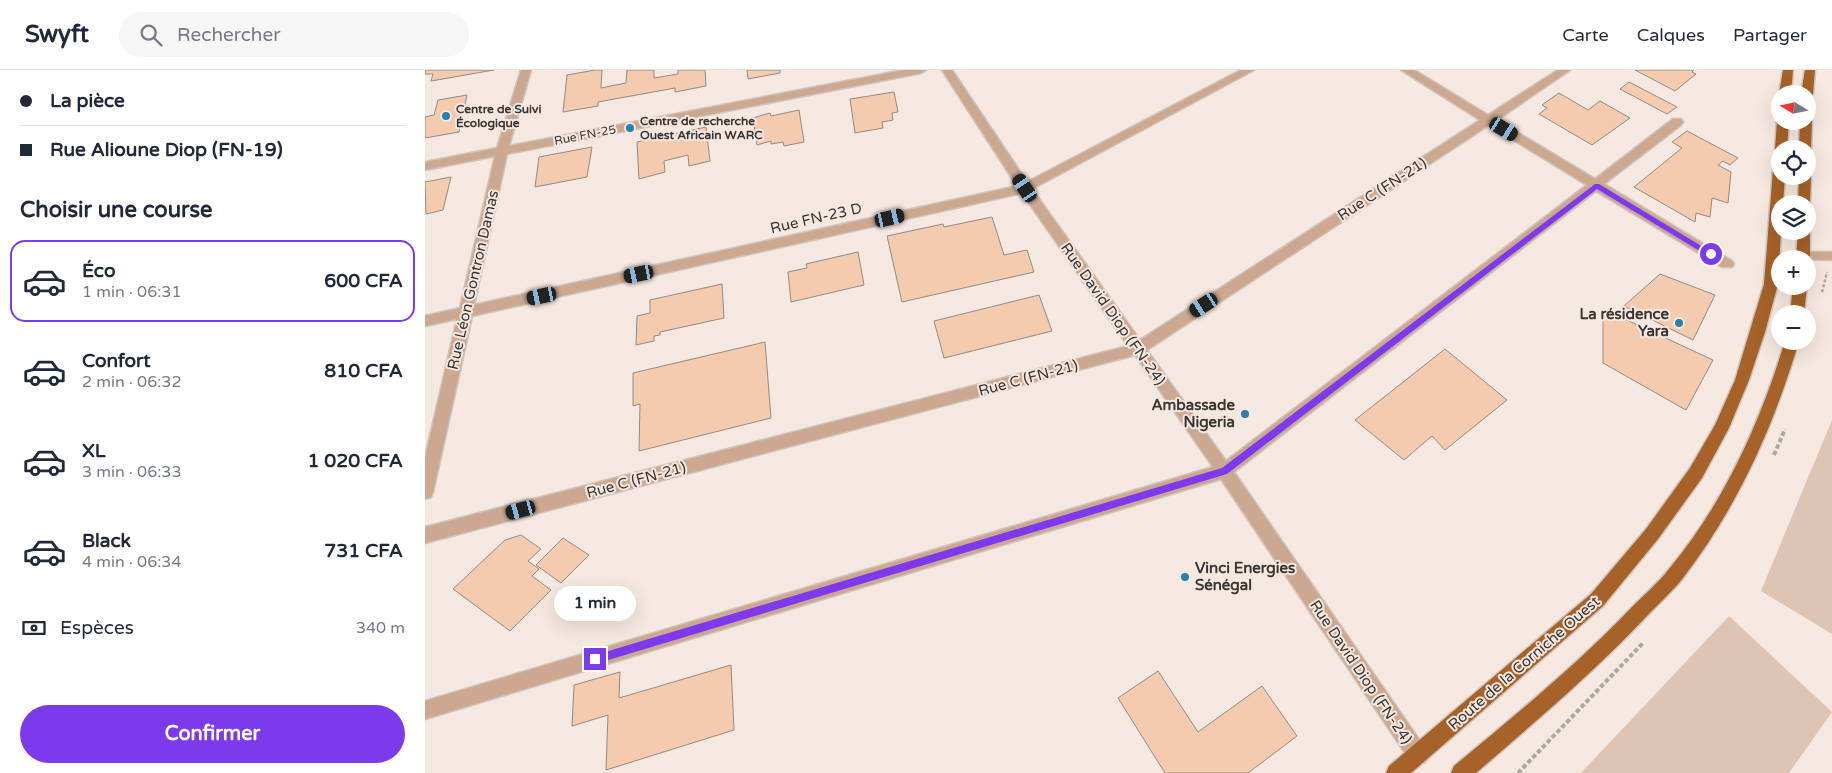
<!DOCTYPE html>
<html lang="fr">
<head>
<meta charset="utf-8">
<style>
  body { margin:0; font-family:"Varela Round",sans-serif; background:#f6f6f7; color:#1f2937; height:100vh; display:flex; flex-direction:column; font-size:19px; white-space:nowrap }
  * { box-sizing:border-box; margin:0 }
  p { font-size:16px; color:#747a83 }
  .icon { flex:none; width:28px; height:28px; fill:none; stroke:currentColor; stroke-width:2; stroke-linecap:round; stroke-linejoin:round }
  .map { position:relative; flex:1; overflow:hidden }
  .panel { display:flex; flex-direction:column; background:#fff; width:425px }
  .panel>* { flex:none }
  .hud { display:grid; align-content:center; height:110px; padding:0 20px; background:#fff }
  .needle { width:32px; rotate:280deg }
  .fabs { position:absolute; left:1346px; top:15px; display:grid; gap:10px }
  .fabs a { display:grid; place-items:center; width:45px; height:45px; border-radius:50%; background:#fff; box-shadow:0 5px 20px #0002; font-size:25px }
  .end { position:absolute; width:22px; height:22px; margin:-11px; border:6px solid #7c3aed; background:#fff; box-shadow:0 0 0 2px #fff }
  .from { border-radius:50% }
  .bubble { position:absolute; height:35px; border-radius:18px; background:#fff; box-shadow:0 5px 20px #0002; font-size:16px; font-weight:700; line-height:35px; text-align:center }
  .car { position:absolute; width:15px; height:30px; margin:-15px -8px; border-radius:6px; box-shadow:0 0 4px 1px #0007; background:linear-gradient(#222 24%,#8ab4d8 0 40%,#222 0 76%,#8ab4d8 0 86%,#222 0) }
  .hud b { display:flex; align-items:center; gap:18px; height:48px; font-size:19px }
  .hud b+b { border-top:1px solid #e0e1e3 }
  .hud i { width:12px; height:12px; background:#1f2937 }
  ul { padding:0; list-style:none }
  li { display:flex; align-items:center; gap:15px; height:82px; margin:0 10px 8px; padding:0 10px; border:2px solid transparent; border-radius:15px }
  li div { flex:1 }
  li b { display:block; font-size:19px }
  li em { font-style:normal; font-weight:700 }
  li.on { border-color:#7c3aed }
  li>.icon { width:45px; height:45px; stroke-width:1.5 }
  h2 { padding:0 20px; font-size:22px; line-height:60px }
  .pay { display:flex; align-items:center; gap:12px; height:55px; padding:0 20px; font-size:19px }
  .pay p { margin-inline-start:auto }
  .action { display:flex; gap:10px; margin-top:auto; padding:10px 20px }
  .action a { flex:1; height:58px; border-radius:30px; background:#7c3aed; color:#fff; font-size:20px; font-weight:700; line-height:58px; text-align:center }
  header { display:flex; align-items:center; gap:30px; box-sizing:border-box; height:70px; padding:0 25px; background:#fff; border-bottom:1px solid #e0e1e3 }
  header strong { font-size:24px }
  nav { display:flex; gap:28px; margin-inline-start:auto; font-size:18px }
  .search { width:350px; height:45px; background:#f6f6f7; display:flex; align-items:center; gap:12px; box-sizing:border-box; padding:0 18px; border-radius:28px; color:#747a83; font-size:19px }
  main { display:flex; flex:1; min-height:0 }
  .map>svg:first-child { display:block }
</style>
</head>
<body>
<header>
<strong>Swyft</strong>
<div class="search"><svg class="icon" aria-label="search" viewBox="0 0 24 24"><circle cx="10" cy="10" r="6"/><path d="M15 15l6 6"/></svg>Rechercher</div>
<nav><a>Carte</a><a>Calques</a><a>Partager</a></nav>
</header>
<main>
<section class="panel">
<div class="hud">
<b><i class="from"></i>La pièce</b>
<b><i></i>Rue Alioune Diop (FN-19)</b>
</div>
<h2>Choisir une course</h2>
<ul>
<li class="on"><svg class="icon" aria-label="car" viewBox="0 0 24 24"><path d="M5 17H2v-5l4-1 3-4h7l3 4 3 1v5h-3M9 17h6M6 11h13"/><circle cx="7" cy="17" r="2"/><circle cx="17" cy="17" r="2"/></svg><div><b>Éco</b><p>1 min · 06:31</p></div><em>600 CFA</em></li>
<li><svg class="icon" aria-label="car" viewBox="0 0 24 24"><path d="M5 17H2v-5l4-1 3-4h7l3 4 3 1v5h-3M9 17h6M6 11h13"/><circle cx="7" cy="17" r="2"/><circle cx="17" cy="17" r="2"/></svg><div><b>Confort</b><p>2 min · 06:32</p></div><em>810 CFA</em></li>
<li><svg class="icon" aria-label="car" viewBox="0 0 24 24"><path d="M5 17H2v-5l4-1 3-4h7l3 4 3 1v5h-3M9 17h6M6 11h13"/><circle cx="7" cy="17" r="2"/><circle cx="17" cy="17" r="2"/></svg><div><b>XL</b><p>3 min · 06:33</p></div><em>1 020 CFA</em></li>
<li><svg class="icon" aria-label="car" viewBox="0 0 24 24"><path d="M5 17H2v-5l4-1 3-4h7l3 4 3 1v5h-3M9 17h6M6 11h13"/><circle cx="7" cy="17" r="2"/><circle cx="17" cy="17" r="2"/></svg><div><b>Black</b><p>4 min · 06:34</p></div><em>731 CFA</em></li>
</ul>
<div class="pay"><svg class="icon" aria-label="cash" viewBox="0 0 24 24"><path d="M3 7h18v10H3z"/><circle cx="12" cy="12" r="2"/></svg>Espèces<p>340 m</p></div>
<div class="action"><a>Confirmer</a></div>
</section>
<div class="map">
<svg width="1407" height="703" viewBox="0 0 1407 703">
  <rect width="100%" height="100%" fill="#f5e8e0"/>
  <path fill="#ddc4b3" d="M1407,350v214l-71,-43z
    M1304,546l103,96 -43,61h-208z"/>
  <path fill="#f4cbaf" stroke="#958a82" d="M0,0h69l-63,11 2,-7h-8z
    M170,0h7l-1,18 25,-5 1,-13h27v8l24,-4v-4h27l1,16 -31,6v-4l-77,14v4l-35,6 4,-37z
    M322,0h33v3l-32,6z
    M1210,0h59l-2,2 4,2 -21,17z
    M1204,12l48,25 -10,7 -47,-25z
    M469,22l4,20 -6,1 1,7 -11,2 1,6 -28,5 -5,-34z
    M1134,23l29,17 12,-9 30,17 -38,27 -53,-31 8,-6 -5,-3z
    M42,25l-8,37 -34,6v-21l9,-2 4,-15z
    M374,40l5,32 -20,4 -1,-4 -12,2v-3l-14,4 -4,-27 17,-5 1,3z
    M281,57l4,34 -21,5 -1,-11 -24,6 1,11 -26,7 -2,-37z
    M1262,61l51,27 -8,7 -7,-4 -5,4 13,7 -3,31 -16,-5 -2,19 -14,-4 -1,9 -61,-35 48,-39 -10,-6z
    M167,77l-5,30 -52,10 4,-30z
    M26,107l-8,33 -17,4 -1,-32z
    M567,147l12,38 23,-5 7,22 -132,30 -15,-66 56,-12 1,3z
    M433,182l6,33 -73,17 -3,-30 19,-4 -1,-4z
    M1235,204l55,21 -22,45 -69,-34z
    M297,214l2,34 -64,14v3l-6,1v5l-18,4 1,-29 13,-3v-13z
    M614,225l13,36 -108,27 -10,-37z
    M1178,239l110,51 -27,50 -83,-47z
    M340,272l6,76 -132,33 1,-47 -7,2v-33z
    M1020,279l62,51 -62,50 -13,-14 -28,24 -49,-40z
    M96,465l20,14 -13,12 11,8 -7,7 19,14 -41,41 -57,-42 52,-49z
    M138,468l26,17 -28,28 -25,-18z
    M306,595l3,65 -128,40 2,-55 -36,11 2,-41 46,-13 -1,26z
    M733,601l40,61 64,-46 35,50 -49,37h-83l-47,-75z"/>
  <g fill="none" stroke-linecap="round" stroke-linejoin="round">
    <defs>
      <path id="service" d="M1378,182h29v8l-33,-1 -1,-3 1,-3z"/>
      <path id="minor" d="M96,0h10l-22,76 395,-76h22l-5,3 -414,81 -33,151 543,-119 -75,-116h10l75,112 214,-112h13l-222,119 108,151 340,-220 -79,-50h13l74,45 70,-45h12l-73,50 98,59 78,-60h8l2,3 -2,3 -77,59 128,77 2,3 -2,3h-10l-126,-76 -362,281 191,276 2,7 -2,7 -7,2 -7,-2 -190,-283 -796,240v-18l788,-234 -78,-112 -710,188v-16l703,-181 -106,-153 -550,123 -39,176 -2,5 -6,2v-41l32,-139 -32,7v-10l35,-8 35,-152 -70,14v-8l72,-14zM1064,55l98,60 -361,276 -79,-111z"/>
      <path id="trunk" d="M1358,0h10l-2,24h-12z
        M1380,0h10l-2,24 -6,3v-3h-6z
        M1355,48v3h9l-2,28h-7v4l-5,-4 2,-28z
        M1382,48l5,3 -1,28 -4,3v-3h-8l1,-28h7z
        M1355,83v23h5l-2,28h-3l1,27 -3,53 -13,48 -16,48 -20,48 -27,50 -44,61 -55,67 -192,167h-25l3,-7 202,-172 55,-65 44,-61 25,-43 20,-45 29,-96 10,-127z
        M1382,103l4,3 -1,28 -3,3v-3h-9l1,-28h8z
        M1382,157l3,4v28l-3,3v-3h-11l2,-28h9z
        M1368,216h14l-3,28h-14z
        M1360,271h14c-25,85 -62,167 -116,237 -11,14 -25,26 -37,39 -53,56 -112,106 -170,156h-25l3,-7c61,-51 123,-101 178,-159 12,-12 26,-24 37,-38 55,-66 91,-146 116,-228z"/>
    </defs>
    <use href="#service" stroke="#d0c4bd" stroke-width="3"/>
    <use href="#minor" stroke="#d0c4bd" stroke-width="3"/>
    <use href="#trunk" stroke="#d0c4bd" stroke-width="3"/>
    <path stroke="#b0a6a0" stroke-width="2.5" stroke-dasharray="3 2" stroke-linecap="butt" d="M1397,222l5,-20"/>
    <path stroke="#b0a6a0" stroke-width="4" stroke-dasharray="4.5 2.5" stroke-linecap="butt" d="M1349,385l11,-26
      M1093,703l126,-131"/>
    <use href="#service" fill="#cba88f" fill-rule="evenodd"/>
    <use href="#minor" fill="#cba88f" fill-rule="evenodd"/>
    <use href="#trunk" fill="#a66228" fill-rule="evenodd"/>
  </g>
  <path fill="#7c3aed" d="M1170,114h4l114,69v3h-5l-111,-67 -370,285 -632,190 -3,-1v-7l3,-1 627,-187z"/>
  <g fill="#2880af" stroke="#f5e8e0" stroke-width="2">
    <circle cx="21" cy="46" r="5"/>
    <circle cx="205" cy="58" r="5"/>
    <circle cx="1254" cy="253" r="5"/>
    <circle cx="820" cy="344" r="5"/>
    <circle cx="760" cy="507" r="5"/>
  </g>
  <g text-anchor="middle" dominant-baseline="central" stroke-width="4" stroke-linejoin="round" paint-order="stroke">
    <g font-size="12" font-weight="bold" fill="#3a3532" stroke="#f5e8e0" text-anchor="start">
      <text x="31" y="39">Centre de Suivi<tspan x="31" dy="14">Écologique</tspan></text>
      <text x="215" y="51">Centre de recherche<tspan x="215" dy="14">Ouest Africain WARC</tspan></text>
    </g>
    <g font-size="12" fill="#3a3532" stroke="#f5e8e0">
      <text transform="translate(160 65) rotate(-11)">Rue FN-25</text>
    </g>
    <g font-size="15" fill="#3a3532" stroke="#f5e8e0">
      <text transform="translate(957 119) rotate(-33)">Rue C (FN-21)</text>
      <text transform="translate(391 148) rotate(-13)">Rue FN-23 D</text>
      <text transform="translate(48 210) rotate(-77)">Rue Léon Gontron Damas</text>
      <text transform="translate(688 244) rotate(55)">Rue David Diop (FN-24)</text>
      <text transform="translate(603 308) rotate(-15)">Rue C (FN-21)</text>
      <text transform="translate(211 410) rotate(-15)">Rue C (FN-21)</text>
      <text transform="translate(1099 593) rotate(-41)">Route de la Corniche Ouest</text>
      <text transform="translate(936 602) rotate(56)">Rue David Diop (FN-24)</text>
    </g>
    <g font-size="15" font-weight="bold" fill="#3a3532" stroke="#f5e8e0" text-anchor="end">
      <text x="1244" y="244">La résidence<tspan x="1244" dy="17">Yara</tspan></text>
      <text x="810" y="335">Ambassade<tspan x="810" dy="17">Nigeria</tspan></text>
      <text x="770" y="498" text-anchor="start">Vinci Energies<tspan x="770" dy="17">Sénégal</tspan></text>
    </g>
  </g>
</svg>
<div class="fabs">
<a><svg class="needle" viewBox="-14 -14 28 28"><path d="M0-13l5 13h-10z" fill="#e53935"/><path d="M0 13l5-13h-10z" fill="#747a83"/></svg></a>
<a><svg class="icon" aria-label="locate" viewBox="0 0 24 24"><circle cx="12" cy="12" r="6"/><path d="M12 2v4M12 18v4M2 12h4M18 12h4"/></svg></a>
<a><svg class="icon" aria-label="layers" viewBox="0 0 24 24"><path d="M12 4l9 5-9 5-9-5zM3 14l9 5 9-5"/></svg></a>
<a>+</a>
<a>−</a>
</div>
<i class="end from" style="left:1286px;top:184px"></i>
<i class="end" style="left:170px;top:589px"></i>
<div class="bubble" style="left:129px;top:516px;width:82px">1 min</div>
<i class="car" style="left:1079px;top:59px;rotate:121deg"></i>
<i class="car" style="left:600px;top:118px;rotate:326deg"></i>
<i class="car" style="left:465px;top:148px;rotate:77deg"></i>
<i class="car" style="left:214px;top:204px;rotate:258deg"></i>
<i class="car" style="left:117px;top:226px;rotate:258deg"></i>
<i class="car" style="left:779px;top:235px;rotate:237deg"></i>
<i class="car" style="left:96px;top:440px;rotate:255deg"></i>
</div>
</main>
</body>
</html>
